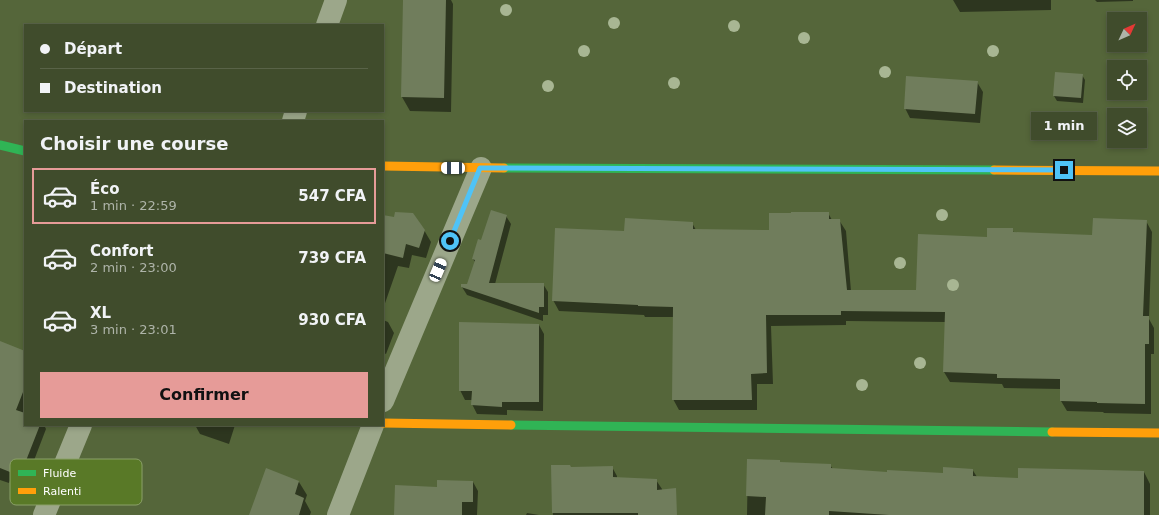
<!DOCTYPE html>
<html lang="fr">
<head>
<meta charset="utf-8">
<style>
  body { margin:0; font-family:"DejaVu Sans",sans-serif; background:#475334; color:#f1f3f6; height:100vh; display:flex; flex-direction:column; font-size:15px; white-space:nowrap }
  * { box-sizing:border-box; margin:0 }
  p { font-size:13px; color:#aeb4a9 }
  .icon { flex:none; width:22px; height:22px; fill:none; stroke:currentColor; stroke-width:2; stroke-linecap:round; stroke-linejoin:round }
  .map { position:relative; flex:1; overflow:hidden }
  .sheet { position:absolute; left:24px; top:120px; width:360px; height:306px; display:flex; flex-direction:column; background:#404c2c; border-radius:0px; box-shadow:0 2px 6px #0003,0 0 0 1px #596348 }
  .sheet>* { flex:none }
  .guide { position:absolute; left:24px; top:24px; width:360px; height:88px; border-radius:0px; box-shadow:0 2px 6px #0003,0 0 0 1px #596348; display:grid; align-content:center; height:88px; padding:0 16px; background:#404c2c }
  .needle { width:26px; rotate:46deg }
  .controls { position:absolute; left:1107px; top:12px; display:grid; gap:8px }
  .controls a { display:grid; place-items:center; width:40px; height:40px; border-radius:0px; background:#404c2c; box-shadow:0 2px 6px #0003,0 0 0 1px #596348; font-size:20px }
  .end { position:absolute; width:18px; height:18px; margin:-9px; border:5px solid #4fc3f7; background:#111; box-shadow:0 0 0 2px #111 }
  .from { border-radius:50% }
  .bubble { position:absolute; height:28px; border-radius:0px; background:#404c2c; box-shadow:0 2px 6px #0003,0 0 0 1px #596348; font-size:13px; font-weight:600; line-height:28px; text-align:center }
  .car { position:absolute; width:12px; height:24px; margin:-12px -6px; border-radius:5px; box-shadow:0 0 3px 1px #0007; background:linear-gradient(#fff 24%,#345 0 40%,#fff 0 76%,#345 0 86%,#fff 0) }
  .guide b { display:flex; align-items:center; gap:14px; height:38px; font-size:15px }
  .guide b+b { border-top:1px solid #596348 }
  .guide i { width:10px; height:10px; background:#f1f3f6 }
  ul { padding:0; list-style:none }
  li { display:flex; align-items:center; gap:12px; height:56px; margin:0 8px 6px; padding:0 8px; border:2px solid transparent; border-radius:0px }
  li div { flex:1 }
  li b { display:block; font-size:15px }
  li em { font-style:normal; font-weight:600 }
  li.current { border-color:#e69b98 }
  li>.icon { width:36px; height:36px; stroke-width:1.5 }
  h2 { padding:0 16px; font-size:18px; line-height:48px }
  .cta { display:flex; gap:8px; margin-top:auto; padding:8px 16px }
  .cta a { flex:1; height:46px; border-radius:0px; background:#e69b98; color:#111; font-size:16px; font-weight:600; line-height:46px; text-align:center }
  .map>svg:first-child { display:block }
</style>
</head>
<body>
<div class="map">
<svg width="1159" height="515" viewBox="0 0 1159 515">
  <rect width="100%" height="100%" fill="#55663a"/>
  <path fill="#0007" d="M404,0h47l2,4 -2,108 -41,-1 -8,-14z
    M953,0h98v10l-91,2z
    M1095,0h38v1l-36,1z
    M1056,73l26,2 3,5 -2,23 -26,-2 -3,-5z
    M977,82l6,10 -3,31 -70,-5 -5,-10z
    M828,213l4,7h7l7,11 5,60h66l71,-53 24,-9 2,4 79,3 53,-15 6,11 -3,87 5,9v26h-3v60l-47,-1 -1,-1 -36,-1 -6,-10v-12l-57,-1 -2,-4 -52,-2 -6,-10 2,-50 -100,-1v4l-75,1 2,58h-16v26h-78l-6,-11 1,-82h-29l-1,-2 -85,-4 -6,-11 72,-68 67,-9 4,7 74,1z
    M383,216l41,14 7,12 -5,16 -14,-3 -3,13 -11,-2 -15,43z
    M506,216l5,8 -16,60h48l5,8v23h-5v6l-76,-26 -5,-8 6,-2 7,-23 -2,-3 9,-18z
    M383,320l5,2 6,11 -8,21 -2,-1 -1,3z
    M539,325l5,9 -1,77 -36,-1v5l-30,-1 -5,-10v-4h-7l-5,-10z
    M0,342l25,21v45l-2,5 2,1v11h19l2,4 -21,55 -14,-6 -2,5 -9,-3z
    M195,425h40l-6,19 -29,-10z
    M748,460l33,3 49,2 3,4 55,4 56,1 28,-5 5,8 42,2 125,-7 6,12v31h-403z
    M552,466l19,2 41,-1 5,9v3l39,1 6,9 2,26h-111z
    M299,482l8,13 -2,6 6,11 -1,3h-60z
    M473,482l5,9 -1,24h-82l43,-27z
    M527,513l12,2h-13z"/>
  <path fill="#707d5c" d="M403,0h43l-2,98 -43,-1z
    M1055,72l28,2 -2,24 -28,-2z
    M906,76l72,5 -3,33 -71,-5z
    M491,210l16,5 -18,68h55v24h-5v6l-78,-26v-3h6l8,-24 -3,-1 6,-20 3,1z
    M395,212l18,1 12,17 -6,18 -13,-4 -3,14 -20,-5v-38l11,2z
    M791,212h38v7h11l7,71h69l2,-56 69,3v-9h26v4l79,3 1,-17 54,2 -4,96h6v28h-4v60l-48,-1v-1l-37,-1v-22l-63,-1v-4l-54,-2 2,-60 -104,-1v4h-75l1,58 -16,1 1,26h-80l1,-93 -35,-1v-1l-86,-4 3,-73 69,3 1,-13 68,4v7l76,1v-17h22z
    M459,322l80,2v78h-37v5l-31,-2 1,-14h-13z
    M0,341l25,10v36l-9,23 9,3v12h15l-20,51 -20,-8z
    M747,459l33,1v2l51,2v4l56,4v-2l56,3v-6l30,2v7l45,2v-10l126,3v44h-255l-60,-4v4h-64l1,-18 -20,-1z
    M551,465h19l1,2 42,-1v11l44,2v11l19,-2 1,27h-39v-2h-86z
    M266,468l33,13 -4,13 9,4 -5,17h-50z
    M437,480l36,1v21h-11v13h-68l1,-30 42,2z"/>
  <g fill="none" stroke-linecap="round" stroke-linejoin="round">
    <path stroke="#9ca78a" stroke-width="22" d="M327,25l9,-25
      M293,121l3,-10
      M383,401l98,-233
      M44,515l37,-90
      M338,515l35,-90"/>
    <path stroke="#30b455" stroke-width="9" d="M0,145l25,6
      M504,168l490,2
      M511,425l541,7"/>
    <path stroke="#ff9f0a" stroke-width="9" d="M383,166l121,2
      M994,170l165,1
      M383,423l128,2
      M1052,432l107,1"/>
  </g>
  <g fill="#a8b693">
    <circle cx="506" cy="10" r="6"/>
    <circle cx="614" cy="23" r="6"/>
    <circle cx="734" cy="26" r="6"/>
    <circle cx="804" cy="38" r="6"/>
    <circle cx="584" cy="51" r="6"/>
    <circle cx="993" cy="51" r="6"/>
    <circle cx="885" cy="72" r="6"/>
    <circle cx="674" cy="83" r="6"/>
    <circle cx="548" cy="86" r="6"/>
    <circle cx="942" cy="215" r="6"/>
    <circle cx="900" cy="263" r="6"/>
    <circle cx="953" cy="285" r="6"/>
    <circle cx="920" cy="363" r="6"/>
    <circle cx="862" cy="385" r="6"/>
  </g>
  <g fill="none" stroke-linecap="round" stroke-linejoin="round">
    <path stroke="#4fc3f7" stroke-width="5" d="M450,241l30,-73 584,2"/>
  </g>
  <rect x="10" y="459" width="132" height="46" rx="6" fill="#597927" stroke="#8ba168" stroke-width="1"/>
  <rect x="18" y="470" width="18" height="6" fill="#30b455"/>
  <rect x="18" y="488" width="18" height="6" fill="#ff9f0a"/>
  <g font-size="11" fill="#fff">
    <text x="43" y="477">Fluide</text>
    <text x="43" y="495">Ralenti</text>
  </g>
</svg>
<div class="controls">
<a><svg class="needle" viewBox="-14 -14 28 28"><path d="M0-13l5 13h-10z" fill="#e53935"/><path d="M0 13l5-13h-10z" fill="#aeb4a9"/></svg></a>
<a><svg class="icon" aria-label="locate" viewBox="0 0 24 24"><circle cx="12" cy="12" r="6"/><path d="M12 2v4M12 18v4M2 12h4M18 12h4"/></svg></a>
<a><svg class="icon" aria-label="layers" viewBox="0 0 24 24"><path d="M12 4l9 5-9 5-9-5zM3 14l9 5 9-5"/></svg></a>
</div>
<i class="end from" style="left:450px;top:241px"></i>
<i class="end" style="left:1064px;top:170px"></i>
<div class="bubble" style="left:1031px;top:112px;width:66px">1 min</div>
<i class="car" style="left:453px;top:168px;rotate:271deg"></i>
<i class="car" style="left:438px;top:270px;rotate:23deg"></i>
<div class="guide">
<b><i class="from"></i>Départ</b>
<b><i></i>Destination</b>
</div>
<section class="sheet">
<h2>Choisir une course</h2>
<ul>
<li class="current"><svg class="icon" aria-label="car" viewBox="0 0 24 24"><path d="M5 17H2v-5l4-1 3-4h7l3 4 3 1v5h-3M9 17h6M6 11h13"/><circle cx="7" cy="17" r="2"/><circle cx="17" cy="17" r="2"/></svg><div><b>Éco</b><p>1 min · 22:59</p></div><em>547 CFA</em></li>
<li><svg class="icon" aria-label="car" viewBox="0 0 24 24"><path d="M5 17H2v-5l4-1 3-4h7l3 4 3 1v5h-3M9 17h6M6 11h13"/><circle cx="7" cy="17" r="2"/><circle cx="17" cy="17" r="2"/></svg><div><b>Confort</b><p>2 min · 23:00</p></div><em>739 CFA</em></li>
<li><svg class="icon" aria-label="car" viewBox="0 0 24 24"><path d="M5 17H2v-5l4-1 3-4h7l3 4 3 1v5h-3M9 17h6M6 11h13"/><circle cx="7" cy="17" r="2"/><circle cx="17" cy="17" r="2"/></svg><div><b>XL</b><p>3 min · 23:01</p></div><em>930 CFA</em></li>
</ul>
<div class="cta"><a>Confirmer</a></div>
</section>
</div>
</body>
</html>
